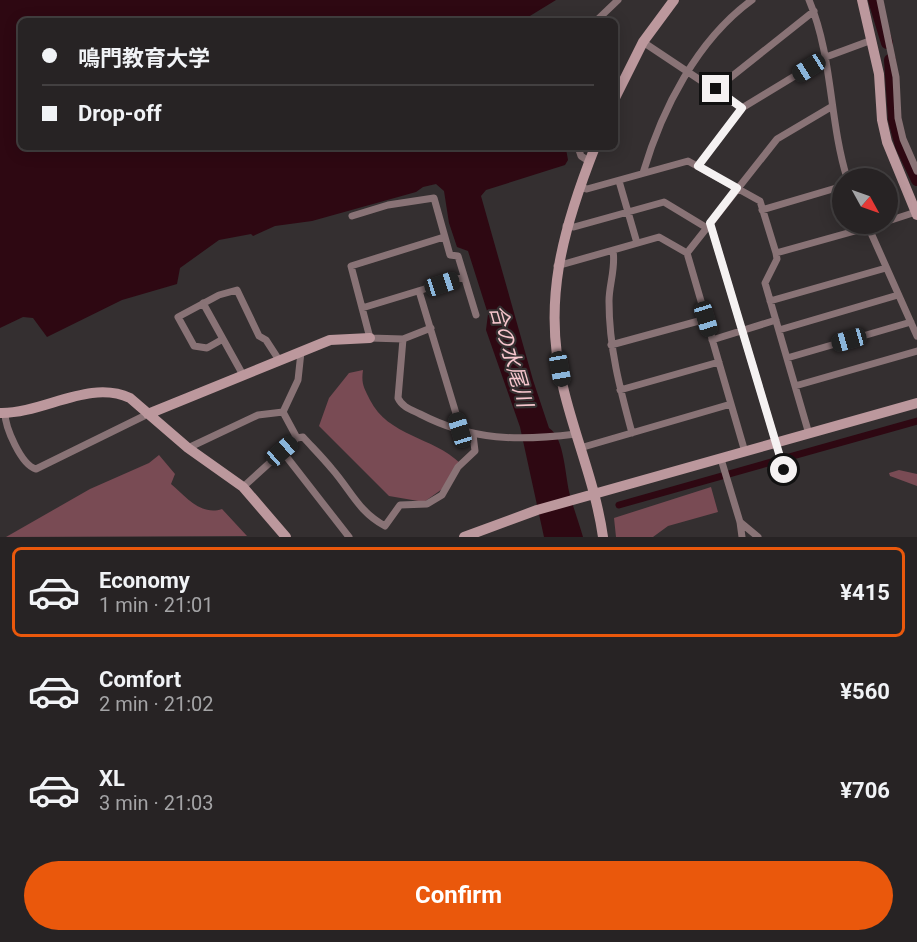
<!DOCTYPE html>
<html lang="en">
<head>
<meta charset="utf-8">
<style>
  body { margin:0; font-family:Roboto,"Noto Sans JP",sans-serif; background:#2f2b2c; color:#f1f3f6; height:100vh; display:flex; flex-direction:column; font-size:22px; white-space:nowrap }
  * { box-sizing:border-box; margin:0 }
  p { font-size:20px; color:#a4a4a6 }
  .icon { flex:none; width:33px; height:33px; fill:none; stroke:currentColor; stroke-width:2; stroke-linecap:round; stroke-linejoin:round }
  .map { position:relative; height:537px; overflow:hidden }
  .drawer { display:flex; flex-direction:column; background:#272324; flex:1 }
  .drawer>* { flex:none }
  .banner { position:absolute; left:18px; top:18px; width:600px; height:132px; border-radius:9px; box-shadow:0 3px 15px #0003,0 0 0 2px #434041; display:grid; align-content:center; height:132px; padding:0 24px; background:#272324 }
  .needle { width:39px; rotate:130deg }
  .buttons { position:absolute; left:832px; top:168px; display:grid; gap:12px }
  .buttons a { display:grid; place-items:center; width:66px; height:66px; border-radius:50%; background:#272324; box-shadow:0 3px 15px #0003,0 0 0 2px #434041; font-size:30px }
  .end { position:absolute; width:27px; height:27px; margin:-14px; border:8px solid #f5f2f2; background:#111; box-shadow:0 0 0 3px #111 }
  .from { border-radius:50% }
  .car { position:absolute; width:18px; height:36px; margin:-18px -9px; border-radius:8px; box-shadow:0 0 4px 2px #0007; background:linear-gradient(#222 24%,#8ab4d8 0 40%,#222 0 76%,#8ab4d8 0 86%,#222 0) }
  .banner b { display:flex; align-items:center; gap:21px; height:57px; font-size:22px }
  .banner b+b { border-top:2px solid #434041 }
  .banner i { width:15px; height:15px; background:#f1f3f6 }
  ul { padding:10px 0 0; list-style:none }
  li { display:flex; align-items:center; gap:18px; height:90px; margin:0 12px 9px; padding:0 12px; border:3px solid transparent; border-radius:9px }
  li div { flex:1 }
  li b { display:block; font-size:22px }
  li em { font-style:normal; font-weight:700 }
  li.current { border-color:#ea580c }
  li>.icon { width:54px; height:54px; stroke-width:1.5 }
  .action { display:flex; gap:12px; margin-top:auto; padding:12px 24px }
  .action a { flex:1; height:69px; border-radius:36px; background:#ea580c; color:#fff; font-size:24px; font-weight:700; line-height:69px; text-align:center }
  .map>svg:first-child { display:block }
</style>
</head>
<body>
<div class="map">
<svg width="917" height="537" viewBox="0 0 917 537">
  <rect width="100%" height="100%" fill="#342f30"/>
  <path fill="#794b54" d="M363,370c-2,14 1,18 7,30 18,36 63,37 90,63l-15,24 -21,15 -35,-6 -70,-70 10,-28 20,-25z
    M159,455l16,19 -4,10c15,13 30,32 51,25l25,27 -241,1 84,-48 59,-26z
    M899,470l18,4v12l-27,-10 -1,-3z
    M711,487l7,25 -50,14 -15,11h-37l-2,-19z"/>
  <path fill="#2e0812" d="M0,0h556l-31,19v2h-504v126l545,2 2,11 -3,5 -79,25 -5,6 52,184 16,48c16,10 16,50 21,67 4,15 9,28 13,42h-39l-24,-110 -34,-97 2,-16 -20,-63 -11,-4 -8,-24 -5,-32 -8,-7 -13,3 -7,5 -104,29 -37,5 -22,10 -2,-2 -32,6 -39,28 -3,16 -55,16 -75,37 -14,-19 -10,-1 -23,11z"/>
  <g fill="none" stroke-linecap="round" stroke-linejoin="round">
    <path stroke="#2e0812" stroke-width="7" d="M619,505l298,-84"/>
    <path stroke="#2e0812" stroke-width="12" d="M874,0l13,43
      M890,60l4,60 7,26 16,34"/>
    <path stroke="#897376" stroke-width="7" d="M809,0c24,57 20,120 38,178
      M880,0l16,77 2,41 5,21 14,32
      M596,21l22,-21
      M643,42l99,66
      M716,89l98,-78
      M578,147l3,9 9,6
      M698,166l44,-58 84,-51 46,-17
      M643,173c19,-64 54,-133 109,-173
      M619,181l18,62
      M579,187l8,2 101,-28 72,40 16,52 1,6 -12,24 44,151
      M762,210l81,-24
      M352,216l36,-11 46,-7 16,57 8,1 18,59
      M888,221l28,-9
      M710,223l74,247
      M867,224l50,112
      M566,226l8,1 90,-25 43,26
      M613,251c3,16 -4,34 -4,50 0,47 11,88 23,132
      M687,253l90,-114 54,-32
      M776,253l104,-29
      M557,266l102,-29 28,16 58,199
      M419,291l42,139
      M770,301l116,-33
      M203,303l40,72
      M362,308l102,-31
      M431,328l-28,11 -33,-1 -19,-72 93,-29
      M779,330l119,-35
      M223,339l-16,9 -13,-2 -16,-29 41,-22 18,-5 22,46 7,4 13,20
      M403,339l-5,59c4,9 14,12 22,16 52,27 99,27 156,20
      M712,340l64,-20
      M611,345l95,-26
      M787,358l124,-36
      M795,386l122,-35
      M620,390l99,-28
      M5,413c0,14 16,52 31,56l112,-55
      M297,438l-14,-26 15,-32 3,-28
      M188,448l70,-33 25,-3
      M580,448l151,-44
      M282,451l67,86
      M721,459l19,63 2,15
      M243,487l54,-49 6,-1c10,11 20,21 29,32 20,23 26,42 53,57l15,-21 27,-1 15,-9 16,-28 17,-16 -2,-16
      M740,522l18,15"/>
    <path stroke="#bc989d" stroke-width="10" d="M862,0l17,74 3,46 5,22 30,73
      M615,98l28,-56 31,-42
      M595,147c-32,81 -54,157 -31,244 12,49 32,96 39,146
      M0,413c43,1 89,-34 130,-15l58,50 55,39 43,50
      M148,414l182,-74 40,-2
      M464,537l73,-27 380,-107"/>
  </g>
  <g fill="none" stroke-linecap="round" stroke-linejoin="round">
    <path stroke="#f5f2f2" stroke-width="8" d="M716,89l26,19 -44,58 39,22 -27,35 74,247"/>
  </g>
  <g text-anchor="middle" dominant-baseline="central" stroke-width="4.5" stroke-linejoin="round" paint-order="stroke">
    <g font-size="21" font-style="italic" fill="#f6c6cd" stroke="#342f30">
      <text transform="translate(511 356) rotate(74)">合の水尾川</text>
    </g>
  </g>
</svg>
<div class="buttons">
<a><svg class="needle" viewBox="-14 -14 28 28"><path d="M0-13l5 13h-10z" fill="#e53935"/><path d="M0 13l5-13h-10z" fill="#a4a4a6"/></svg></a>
</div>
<i class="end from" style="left:784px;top:470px"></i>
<i class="end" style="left:716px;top:89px"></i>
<i class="car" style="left:809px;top:68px;rotate:238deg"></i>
<i class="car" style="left:442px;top:284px;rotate:72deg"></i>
<i class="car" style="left:706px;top:319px;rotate:163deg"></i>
<i class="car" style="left:849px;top:340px;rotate:254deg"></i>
<i class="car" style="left:560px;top:369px;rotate:170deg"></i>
<i class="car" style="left:460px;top:430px;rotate:343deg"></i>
<i class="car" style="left:282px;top:451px;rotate:49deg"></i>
<div class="banner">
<b><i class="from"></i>鳴門教育大学</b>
<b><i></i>Drop-off</b>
</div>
</div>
<section class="drawer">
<ul>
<li class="current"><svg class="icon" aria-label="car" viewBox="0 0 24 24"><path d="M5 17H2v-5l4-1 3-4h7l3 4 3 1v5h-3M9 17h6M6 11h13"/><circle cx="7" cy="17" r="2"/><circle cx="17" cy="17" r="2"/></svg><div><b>Economy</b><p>1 min · 21:01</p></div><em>¥415</em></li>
<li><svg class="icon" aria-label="car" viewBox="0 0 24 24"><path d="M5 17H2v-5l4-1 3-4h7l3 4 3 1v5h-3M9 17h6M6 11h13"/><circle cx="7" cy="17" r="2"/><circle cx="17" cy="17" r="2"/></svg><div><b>Comfort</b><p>2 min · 21:02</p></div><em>¥560</em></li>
<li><svg class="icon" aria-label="car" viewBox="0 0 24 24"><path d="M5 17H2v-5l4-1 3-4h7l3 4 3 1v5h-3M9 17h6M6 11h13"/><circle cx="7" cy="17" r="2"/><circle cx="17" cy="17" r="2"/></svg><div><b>XL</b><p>3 min · 21:03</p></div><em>¥706</em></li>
</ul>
<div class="action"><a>Confirm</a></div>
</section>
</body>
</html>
